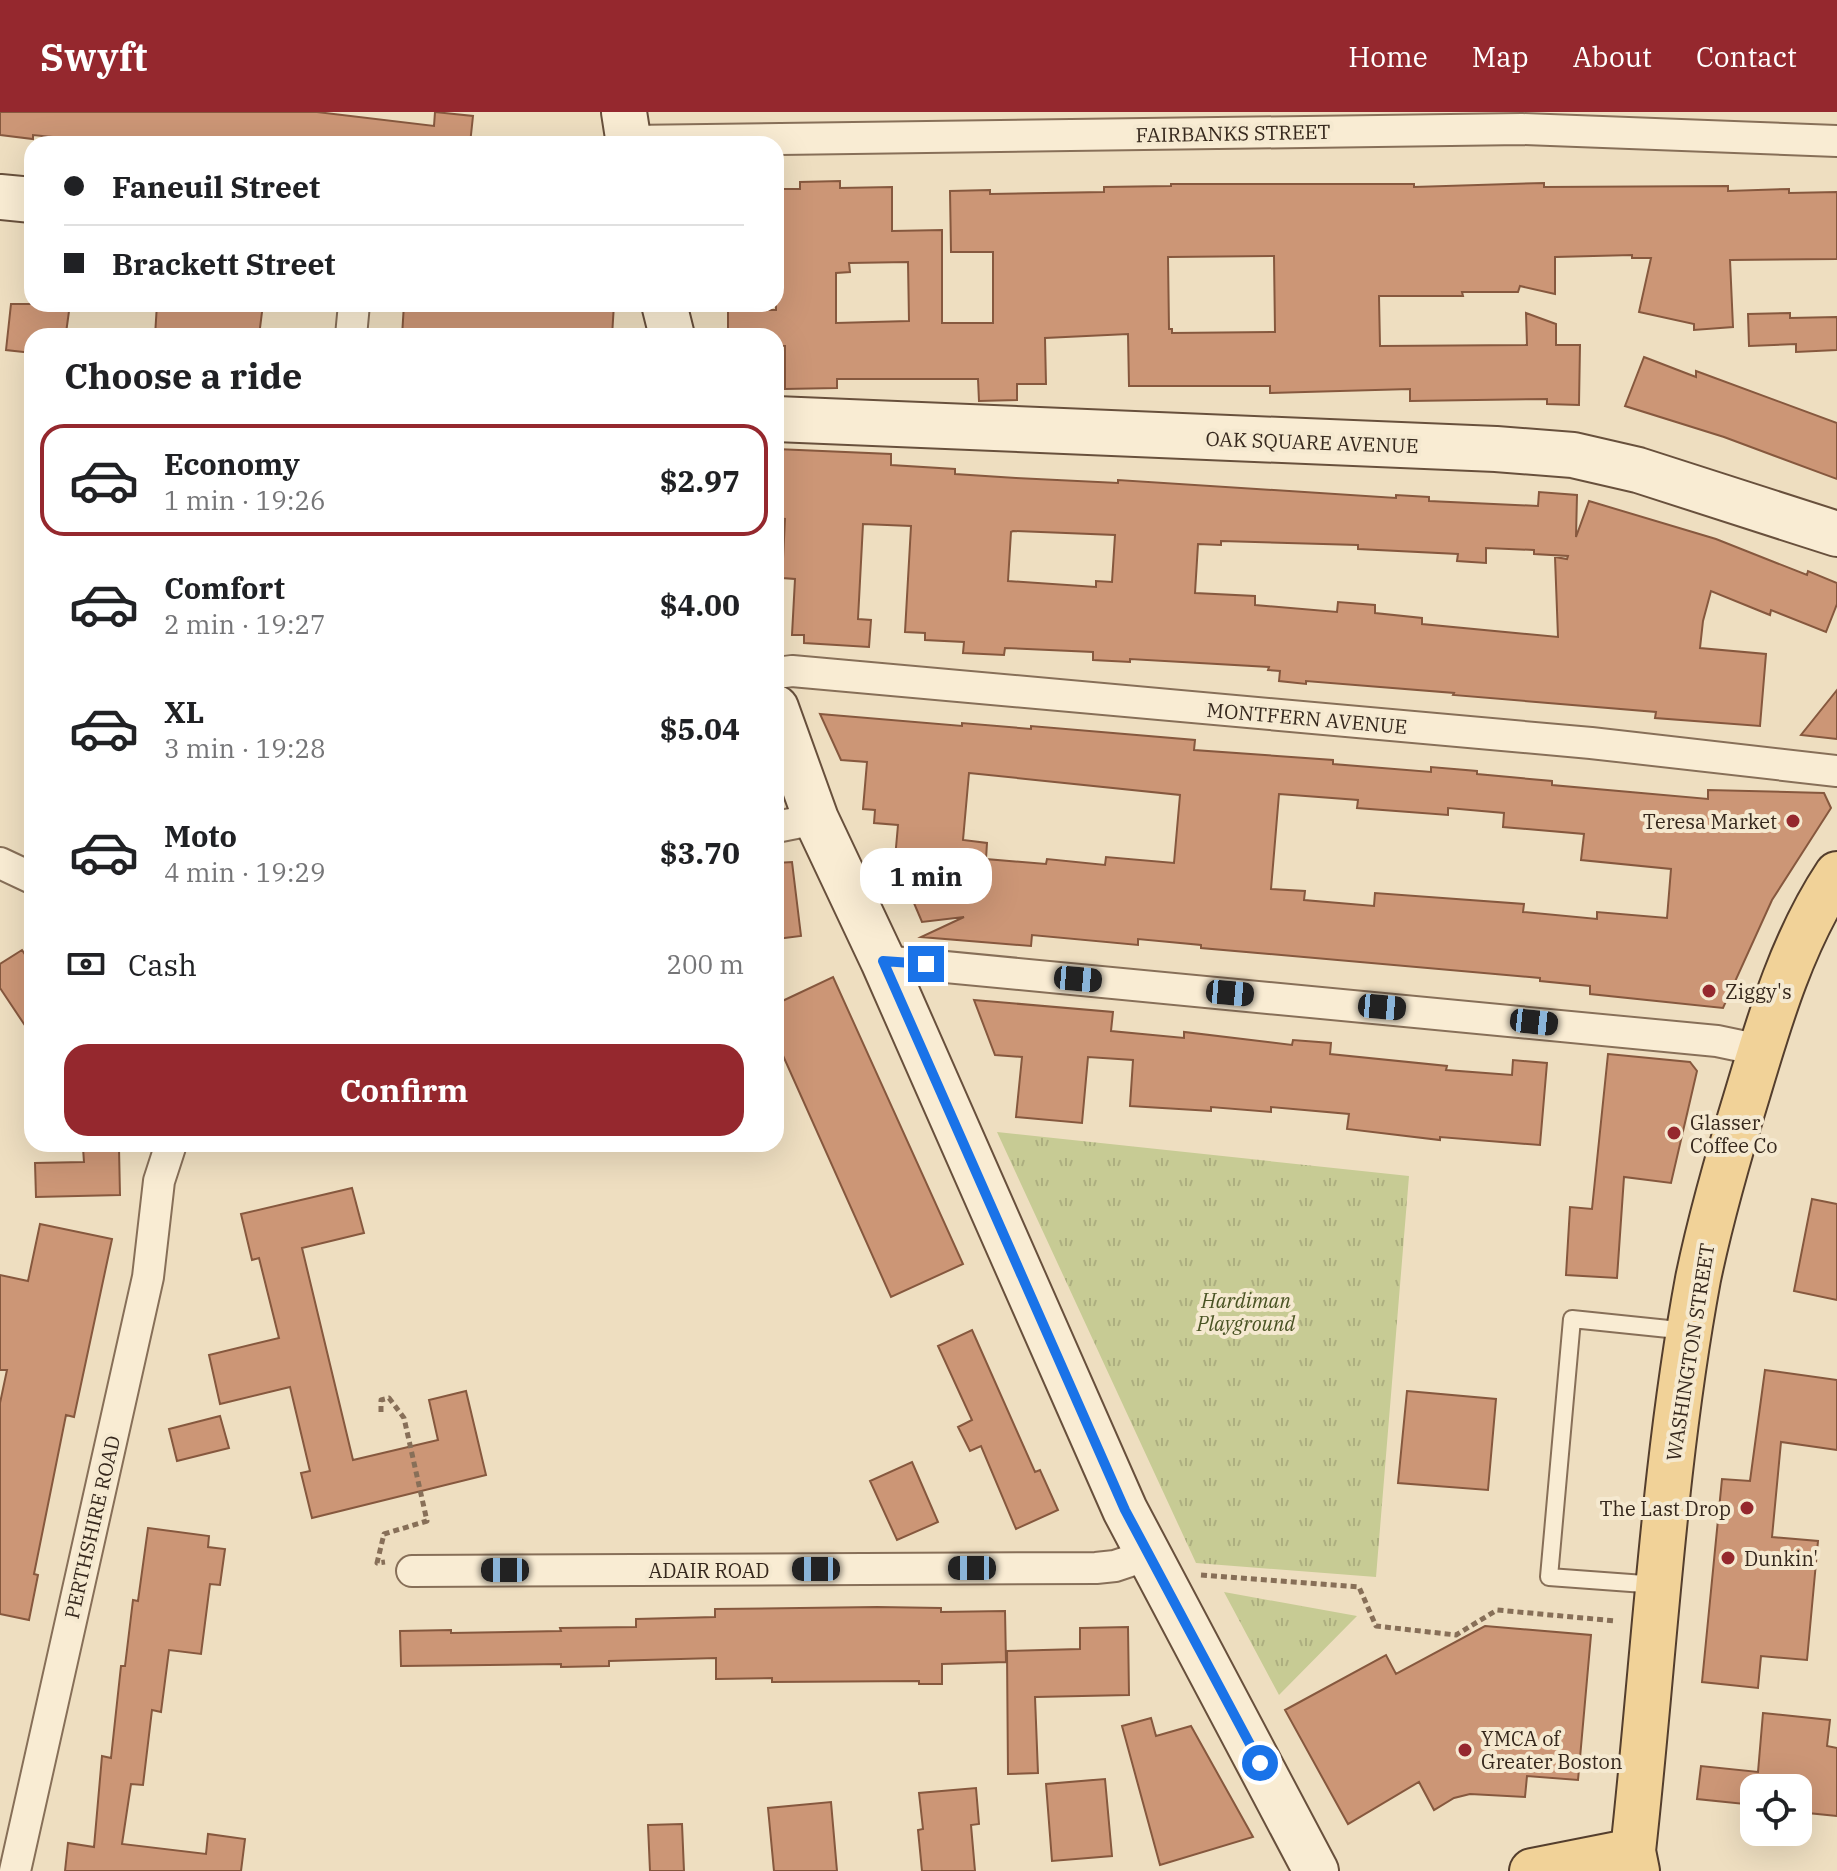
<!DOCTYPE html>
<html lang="en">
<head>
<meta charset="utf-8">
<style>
  body { margin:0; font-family:"IBM Plex Serif",serif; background:#f2f2f2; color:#202124; height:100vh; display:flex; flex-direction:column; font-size:30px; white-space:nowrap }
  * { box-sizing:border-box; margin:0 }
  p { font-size:26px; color:#757577 }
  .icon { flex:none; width:44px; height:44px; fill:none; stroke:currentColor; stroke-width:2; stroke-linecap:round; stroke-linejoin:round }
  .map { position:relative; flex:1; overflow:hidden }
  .details { position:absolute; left:24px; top:216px; width:760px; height:824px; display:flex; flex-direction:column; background:#fff; border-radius:24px; box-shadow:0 8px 32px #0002 }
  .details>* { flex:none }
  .guide { position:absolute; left:24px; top:24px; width:760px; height:176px; border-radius:24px; box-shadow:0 8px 32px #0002; display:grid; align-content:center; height:176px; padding:0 40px; background:#fff }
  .fabs { position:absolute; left:1740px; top:1662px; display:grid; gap:16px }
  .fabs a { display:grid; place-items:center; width:72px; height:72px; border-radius:16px; background:#fff; box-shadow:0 8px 32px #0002; font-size:40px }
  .end { position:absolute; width:36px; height:36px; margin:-18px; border:10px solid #1a73e8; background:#fff; box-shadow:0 0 0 4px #fff }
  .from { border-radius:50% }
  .bubble { position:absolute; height:56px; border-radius:24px; background:#fff; box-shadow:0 8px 32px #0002; font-size:26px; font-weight:700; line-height:56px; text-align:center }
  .car { position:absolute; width:24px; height:48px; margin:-24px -12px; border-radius:10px; box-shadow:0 0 6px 2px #0007; background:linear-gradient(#222 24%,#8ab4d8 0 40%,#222 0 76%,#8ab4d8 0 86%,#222 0) }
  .guide b { display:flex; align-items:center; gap:28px; height:76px; font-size:30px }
  .guide b+b { border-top:2px solid #e0e0e0 }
  .guide i { width:20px; height:20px; background:#202124 }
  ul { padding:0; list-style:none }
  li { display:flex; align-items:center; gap:24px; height:112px; margin:0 16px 12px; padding:0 24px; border:4px solid transparent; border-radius:24px }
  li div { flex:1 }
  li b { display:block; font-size:30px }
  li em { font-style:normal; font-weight:700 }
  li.selected { border-color:#95282e }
  li>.icon { width:72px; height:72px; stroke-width:1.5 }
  h2 { padding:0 40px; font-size:36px; line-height:96px }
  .pay { display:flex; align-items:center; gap:20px; height:88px; padding:0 40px; font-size:30px }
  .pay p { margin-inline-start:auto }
  .action { display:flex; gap:16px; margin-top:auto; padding:16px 40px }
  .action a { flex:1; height:92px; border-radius:24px; background:#95282e; color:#fff; font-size:32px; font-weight:700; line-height:92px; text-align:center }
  header { display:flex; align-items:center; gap:48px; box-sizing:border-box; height:112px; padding:0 40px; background:#95282e; color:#fff }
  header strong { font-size:38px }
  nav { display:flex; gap:44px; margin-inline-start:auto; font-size:28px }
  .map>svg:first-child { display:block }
</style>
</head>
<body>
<header>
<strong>Swyft</strong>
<nav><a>Home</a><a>Map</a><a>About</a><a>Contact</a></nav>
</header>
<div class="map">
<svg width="1837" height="1759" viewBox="0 0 1837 1759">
  <defs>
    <pattern id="park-tufts" width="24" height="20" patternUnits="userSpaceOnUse" patternTransform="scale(2)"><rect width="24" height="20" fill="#c7cb94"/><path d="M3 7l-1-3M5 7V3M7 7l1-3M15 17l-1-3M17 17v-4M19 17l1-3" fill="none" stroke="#acae7f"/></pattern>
  </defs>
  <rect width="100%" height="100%" fill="#eedec0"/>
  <path fill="url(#park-tufts)" d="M997,1020l412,44 -33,401 -180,-14z
    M1224,1480l133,24 -78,79z"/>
  <path fill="#cc9676" stroke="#86583e" stroke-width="2" fill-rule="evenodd" d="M0,0h317l117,14 1,-14 38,4 -3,28h-344l-93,-9v4l-33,-4z
    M840,69v7l52,-1v44l50,-1v93h51v-71h-42l-1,-61 40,-1v4l114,-2v-5l67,-1v-2h243v3l130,-4v4l184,-1v5l61,-2v4l48,-1v67l-107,1 3,67 -39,3v-6l-55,-12 12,-54h-19v-3l-77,2v37l-35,-8 -2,6h-56l1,4h-84l1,50 147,-1 -1,-32 30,11v21h24l-1,60 -32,-1v-5l-137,2v-12l-140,4v-7h-141l-1,-52 -83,4 1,46h-29v16l-38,1 -1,-22h-141v9l-52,1v-43h-9v-10h-48v-26h48v-121h24v-7zM1274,144l1,76 -103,1v-4h-3l-1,-72zM908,150l1,59 -73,2v-50l14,-1 -1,-9z
    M11,192h59l-4,29 -11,-2 -1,5h-22v17l-26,-3z
    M157,192h106l-4,32h-104z
    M404,192h210l-2,32h-210z
    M1790,201v5l47,-1v33l-41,2v-8l-47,2 -1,-32z
    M1644,245l52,20v-6l141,52v56l-113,-42 -99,-31z
    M776,337l115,5v11l64,4v5l61,4 102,5v-3l278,18v-3l33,2v4l109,5 1,-14 38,3 -1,42 13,-36 127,38 91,36 1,-4 29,12v21l-11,28 -55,-22 -1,5 -59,-24 -8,30 -3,27 66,6 -6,72 -105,-8 1,-6 -203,-17 1,-2 -148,-12v3l-27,-3 1,-10 -12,-1 1,-3 -139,-8v3l-37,-2v-8l-88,-4 -1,7 -41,-2 1,-11 -39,-2v-7l-20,-1 6,-106 -48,-2 -5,95 13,1 -2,27 -65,-4v-8h-12l3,-56 -13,-1 3,-59 -9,-1zM1013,419l102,4 -3,47 -16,-1v6l-88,-6 3,-49zM1221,429l137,4v4l100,5 -1,7 29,2v-15l48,2v4l34,2 -1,3 -12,-2 3,80 -136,-13v-6l-47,-5v-8l-37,-3 -1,10 -82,-7v-9l-60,-3 3,-49 23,1z
    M1837,578v49l-36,-4z
    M820,602l142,12v-3l69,6v-3l164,14 -1,10 139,10v4l98,8v-5l46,4v3l75,7v4l156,14v-9l116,3 7,15 -59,92 -49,108 -133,-14v-8l-50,-5v-3l-339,-30v-3l-63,-6v6l-106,-10 -1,11 -110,-9 43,-20 -42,5 -17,-40 -12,-1 5,-56 -24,-2 1,-13 -12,-1 4,-47 -26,-2zM969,661l211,22 -6,68 -68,-6 -1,8 -58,-6 -1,5 -60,-5 1,-16 -24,-3zM1279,682l79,6 -1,8 91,7v-7l56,5 -1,14 81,7 -3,26 90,9 -4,49 -70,-6v7l-74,-7 1,-8 -149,-11 -1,13 -70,-6 1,-9 -34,-2z
    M792,750l9,74 -25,3v-76z
    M22,838l10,15v71l-32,-48v-24z
    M833,865l130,287 -72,33 -115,-257v-36z
    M974,888l139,12 -2,19 73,7v-6l108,13 1,-5 38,3 -1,11 117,12 -1,4 66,5 1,-15 34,3 -7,82 -100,-8v3l-93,-11 2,-15 -78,-7v5l-60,-5v4l-81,-5 3,-46 -45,-3 -6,66 -66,-6 6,-60 -27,-2z
    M1608,942l82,8 7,9 -26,112 -47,-6 -7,101 -51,-3 4,-68 22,2z
    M83,1036h36l1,47 -84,2 -1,-34 49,-1z
    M352,1076l12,45 -62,15 51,212 85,-20 -9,-40 37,-9 20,84 -174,43 -11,-45 9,-2 -20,-84 -70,17 -11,-49 70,-17 -20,-80 -7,2 -11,-46z
    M1812,1087l25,5v96l-43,-9z
    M40,1112l72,15 -38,178 -8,-2 -32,159 4,1 -9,45 -29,-6v-211l7,-33h-7v-95l28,6z
    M972,1218l63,142 5,-2 18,40 -42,19 -35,-83 -11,5 -12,-24 14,-7 -34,-74z
    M1765,1258l72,10v70l-56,-8 -9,95 46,4 -11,119 -46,-4 -3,32 -56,-6 20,-203 28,2z
    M1407,1279l89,8 -8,91 -90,-7z
    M220,1304l9,32 -52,13 -8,-32z
    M912,1350l26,60 -41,18 -27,-59z
    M148,1416l61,8 -1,11 17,2 -5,36 -10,-1 -9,70 -32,-4 -8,62 -9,-2 -9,75 -12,-1 -9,60 84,10 2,-20 37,5 -4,32h-176l3,-28 26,4 8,-91 9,2 10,-92h4l8,-66 5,1z
    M877,1495l64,1v4l64,-1 1,51 -64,2v20h-23v-3l-147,1v-4l-56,1v-21l-107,3v5l-48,1v-3l-160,2 -1,-35 51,-1v3l110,-2 -1,-3 76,-1v-8l79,-2v-8z
    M1485,1514l106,9 -13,145 -51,-4 -2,21 -55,-3 -16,4 -20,12 -15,-28 -71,42 -63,-114 101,-55 10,19z
    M1128,1515l1,68 -94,2 3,76 -30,1 -1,-123 73,-2v-21z
    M1763,1601l67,7 -3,26 10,2v68l-39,-4v-24h-44v17l-57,-6 4,-33 57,6z
    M1151,1606l5,18 35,-10 62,111 -93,28 -38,-139z
    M1105,1667l7,77 -60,5 -6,-77z
    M976,1676l3,36 -8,1 4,46h-53l-4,-41 5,-1 -4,-36z
    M831,1690l6,69h-63l-6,-63z
    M682,1712l2,47h-34l-2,-46z"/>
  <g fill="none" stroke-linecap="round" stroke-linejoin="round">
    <defs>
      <path id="lane" d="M1658,1473l-109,-8 23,-258 116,12"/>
      <path id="street" d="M629,29l893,-12 315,12
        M351,224l3,-32
        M776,561l16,-2 799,72 246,28
        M776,715l40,-8
        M0,751l32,15
        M883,849l834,80 43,9
        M412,1459l684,-3 19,-2 33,-11
        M15,1759l133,-594 11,-96 12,-37"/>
      <path id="secondary" d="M624,0l5,32
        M0,85l32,3
        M664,192l8,32
        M776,307l720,30 77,6 65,15 199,64
        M776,596l40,111 67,142 242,549 191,361"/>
      <path id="primary" d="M1532,1759l101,-20
        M1637,1759l-4,-20c21,-190 30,-383 65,-572 13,-63 31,-125 50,-187 22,-74 45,-152 89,-218"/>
    </defs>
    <use href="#lane" stroke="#876f58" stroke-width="20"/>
    <use href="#street" stroke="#876f58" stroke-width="34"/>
    <use href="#secondary" stroke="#68503c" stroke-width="48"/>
    <use href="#primary" stroke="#543e2d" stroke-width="48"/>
    <path stroke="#876f58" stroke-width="5" stroke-dasharray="6 4" stroke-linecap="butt" d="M381,1300v-12l8,-2 15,20 23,103 -43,13 -7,29 8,-1
      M1201,1463l158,12 17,39 80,9 41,-25 119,11"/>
    <use href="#lane" stroke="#f9ecd3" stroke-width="16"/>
    <use href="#street" stroke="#f9ecd3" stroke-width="30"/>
    <use href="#secondary" stroke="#f9ecd3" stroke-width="44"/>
    <use href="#primary" stroke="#f1d298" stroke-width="44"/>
  </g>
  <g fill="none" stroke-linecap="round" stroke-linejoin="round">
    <path stroke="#1a73e8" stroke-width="10" d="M926,852l-43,-3 242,549 135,253"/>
  </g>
  <g fill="#95282e" stroke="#f5e9d0" stroke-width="3">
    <circle cx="1793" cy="709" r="8"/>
    <circle cx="1709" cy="879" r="8"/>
    <circle cx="1674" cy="1021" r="8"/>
    <circle cx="1747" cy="1396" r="8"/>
    <circle cx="1728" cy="1446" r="8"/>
    <circle cx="1465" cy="1638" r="8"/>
  </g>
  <g text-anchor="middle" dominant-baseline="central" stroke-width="8" stroke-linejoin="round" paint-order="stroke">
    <g font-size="20" fill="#36281d" stroke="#f5e9d0">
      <text transform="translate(1233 21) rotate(-1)">FAIRBANKS STREET</text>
      <text transform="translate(1312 330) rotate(2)">OAK SQUARE AVENUE</text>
      <text transform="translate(1307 606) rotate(5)">MONTFERN AVENUE</text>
      <text transform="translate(1690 1240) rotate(-81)">WASHINGTON STREET</text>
      <text transform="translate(92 1415) rotate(-77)">PERTHSHIRE ROAD</text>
      <text x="709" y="1458">ADAIR ROAD</text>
    </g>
    <g font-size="20" fill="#36281d" stroke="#f5e9d0" text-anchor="start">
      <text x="1777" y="709" text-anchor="end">Teresa Market</text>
      <text x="1725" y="879">Ziggy's</text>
      <text x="1690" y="1010">Glasser<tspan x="1690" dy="23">Coffee Co</tspan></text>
      <text x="1731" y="1396" text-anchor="end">The Last Drop</text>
      <text x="1744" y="1446">Dunkin'</text>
      <text x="1481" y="1626">YMCA of<tspan x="1481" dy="23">Greater Boston</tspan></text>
    </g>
    <g font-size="20" font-style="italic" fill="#495323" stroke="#f5e9d0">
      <text x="1246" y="1188">Hardiman<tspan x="1246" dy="23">Playground</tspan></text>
    </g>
  </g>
</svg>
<div class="fabs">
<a><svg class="icon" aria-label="locate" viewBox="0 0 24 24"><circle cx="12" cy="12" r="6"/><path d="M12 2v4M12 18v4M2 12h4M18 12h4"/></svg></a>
</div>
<i class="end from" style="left:1260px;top:1651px"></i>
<i class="end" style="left:926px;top:852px"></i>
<div class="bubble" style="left:860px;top:736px;width:132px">1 min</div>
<i class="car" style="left:1078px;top:867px;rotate:95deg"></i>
<i class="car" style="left:1230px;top:881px;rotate:95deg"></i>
<i class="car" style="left:1382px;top:895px;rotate:95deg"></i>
<i class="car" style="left:1534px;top:910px;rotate:96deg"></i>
<i class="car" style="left:972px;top:1456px;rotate:270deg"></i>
<i class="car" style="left:816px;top:1457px;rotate:270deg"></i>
<i class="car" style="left:505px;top:1458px;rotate:270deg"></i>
<div class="guide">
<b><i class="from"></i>Faneuil Street</b>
<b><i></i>Brackett Street</b>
</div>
<section class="details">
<h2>Choose a ride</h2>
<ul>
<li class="selected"><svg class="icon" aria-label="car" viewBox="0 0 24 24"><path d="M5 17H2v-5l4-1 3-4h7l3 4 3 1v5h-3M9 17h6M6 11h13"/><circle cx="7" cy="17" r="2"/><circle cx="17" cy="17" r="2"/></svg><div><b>Economy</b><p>1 min · 19:26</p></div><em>$2.97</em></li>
<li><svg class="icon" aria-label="car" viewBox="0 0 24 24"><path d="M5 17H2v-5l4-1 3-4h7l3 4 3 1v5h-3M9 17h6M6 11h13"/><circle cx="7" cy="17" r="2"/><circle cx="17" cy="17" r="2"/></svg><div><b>Comfort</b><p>2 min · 19:27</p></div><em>$4.00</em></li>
<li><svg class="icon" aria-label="car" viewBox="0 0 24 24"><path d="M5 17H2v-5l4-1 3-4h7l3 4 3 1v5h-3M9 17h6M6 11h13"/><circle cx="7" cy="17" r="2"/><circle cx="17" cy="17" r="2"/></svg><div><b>XL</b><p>3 min · 19:28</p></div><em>$5.04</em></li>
<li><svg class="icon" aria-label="car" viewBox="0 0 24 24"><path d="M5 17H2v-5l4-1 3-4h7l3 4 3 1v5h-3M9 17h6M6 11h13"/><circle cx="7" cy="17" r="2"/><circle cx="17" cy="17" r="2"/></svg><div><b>Moto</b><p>4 min · 19:29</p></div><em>$3.70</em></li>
</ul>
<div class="pay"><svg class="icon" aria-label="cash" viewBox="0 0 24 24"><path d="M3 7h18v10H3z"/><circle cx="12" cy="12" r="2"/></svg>Cash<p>200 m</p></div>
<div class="action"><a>Confirm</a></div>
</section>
</div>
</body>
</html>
